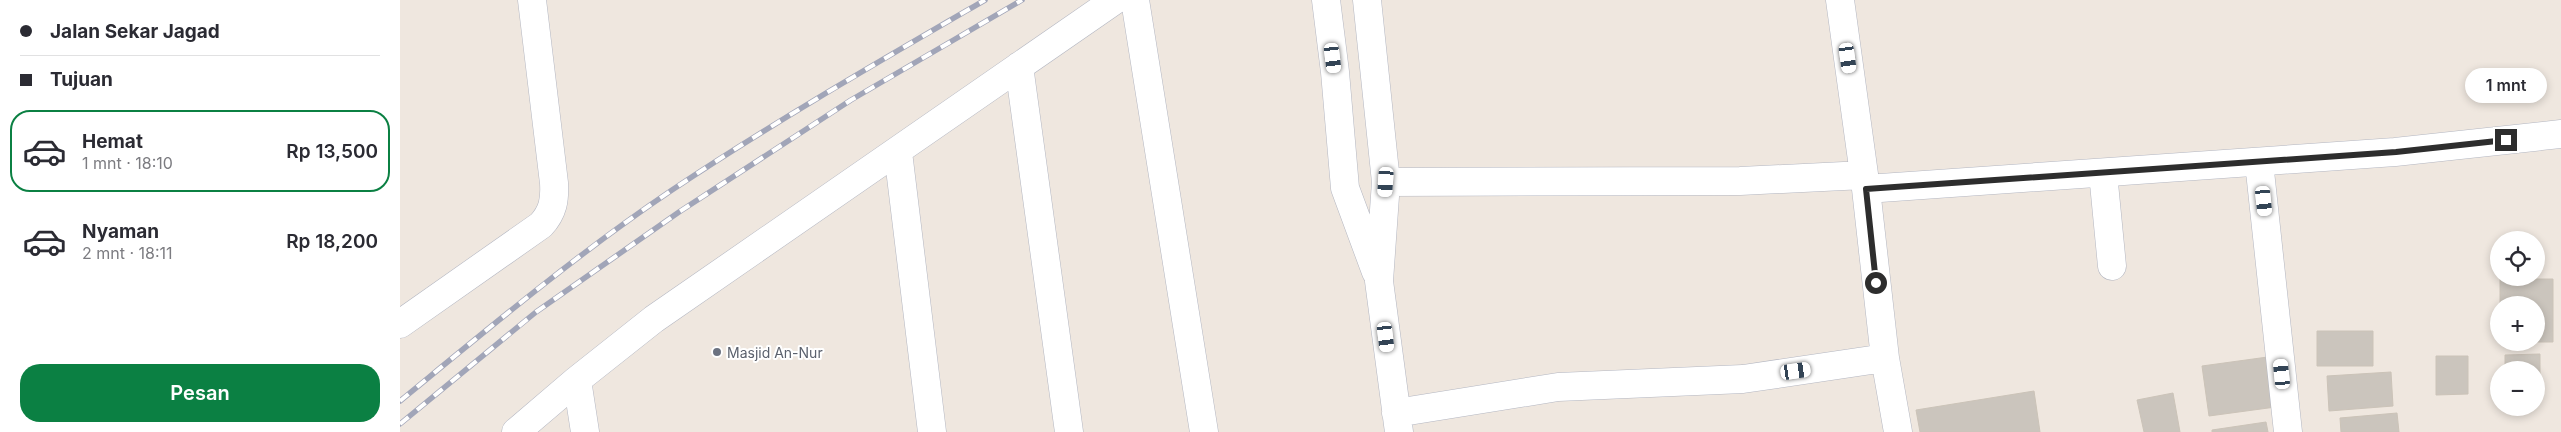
<!DOCTYPE html>
<html lang="id">
<head>
<meta charset="utf-8">
<style>
  body { margin:0; font-family:Inter,sans-serif; background:#f7f7f7; color:#2b2b33; height:100vh; display:flex; flex-direction:column; font-size:19px; white-space:nowrap }
  * { box-sizing:border-box; margin:0 }
  p { font-size:16px; color:#7c7c81 }
  .icon { flex:none; width:28px; height:28px; fill:none; stroke:currentColor; stroke-width:2; stroke-linecap:round; stroke-linejoin:round }
  .map { position:relative; flex:1; overflow:hidden }
  .sheet { display:flex; flex-direction:column; background:#fff; width:400px }
  .sheet>* { flex:none }
  .top-card { display:grid; align-content:center; height:110px; padding:0 20px; background:#fff }
  .buttons { position:absolute; left:2090px; top:231px; display:grid; gap:10px }
  .buttons a { display:grid; place-items:center; width:55px; height:55px; border-radius:50%; background:#fff; box-shadow:0 2px 8px #0003; font-size:25px }
  .end { position:absolute; width:22px; height:22px; margin:-11px; border:6px solid #2d2d2d; background:#fff; box-shadow:0 0 0 2px #fff }
  .from { border-radius:50% }
  .bubble { position:absolute; height:35px; border-radius:18px; background:#fff; box-shadow:0 2px 8px #0003; font-size:16px; font-weight:600; line-height:35px; text-align:center }
  .car { position:absolute; width:15px; height:30px; margin:-15px -8px; border-radius:6px; box-shadow:0 0 4px 1px #0007; background:linear-gradient(#fff 24%,#345 0 40%,#fff 0 76%,#345 0 86%,#fff 0) }
  .top-card b { display:flex; align-items:center; gap:18px; height:48px; font-size:19px }
  .top-card b+b { border-top:1px solid #e1e1e2 }
  .top-card i { width:12px; height:12px; background:#2b2b33 }
  ul { padding:0; list-style:none }
  li { display:flex; align-items:center; gap:15px; height:82px; margin:0 10px 8px; padding:0 10px; border:2px solid transparent; border-radius:20px }
  li div { flex:1 }
  li b { display:block; font-size:19px }
  li em { font-style:normal; font-weight:600 }
  li.active { border-color:#0b8043 }
  li>.icon { width:45px; height:45px; stroke-width:1.5 }
  .cta { display:flex; gap:10px; margin-top:auto; padding:10px 20px }
  .cta a { flex:1; height:58px; border-radius:20px; background:#0b8043; color:#fff; font-size:20px; font-weight:600; line-height:58px; text-align:center }
  main { display:flex; flex:1; min-height:0 }
  .map>svg:first-child { display:block }
</style>
</head>
<body>
<main>
<section class="sheet">
<div class="top-card">
<b><i class="from"></i>Jalan Sekar Jagad</b>
<b><i></i>Tujuan</b>
</div>
<ul>
<li class="active"><svg class="icon" aria-label="car" viewBox="0 0 24 24"><path d="M5 17H2v-5l4-1 3-4h7l3 4 3 1v5h-3M9 17h6M6 11h13"/><circle cx="7" cy="17" r="2"/><circle cx="17" cy="17" r="2"/></svg><div><b>Hemat</b><p>1 mnt · 18:10</p></div><em>Rp 13,500</em></li>
<li><svg class="icon" aria-label="car" viewBox="0 0 24 24"><path d="M5 17H2v-5l4-1 3-4h7l3 4 3 1v5h-3M9 17h6M6 11h13"/><circle cx="7" cy="17" r="2"/><circle cx="17" cy="17" r="2"/></svg><div><b>Nyaman</b><p>2 mnt · 18:11</p></div><em>Rp 18,200</em></li>
</ul>
<div class="cta"><a>Pesan</a></div>
</section>
<div class="map">
<svg width="2161" height="432" viewBox="0 0 2161 432">
  <rect width="100%" height="100%" fill="#efe7df"/>
  <path fill="#cbc5bd" stroke="#cbc3b8" d="M2100,279h53v63h-17v-37h-36z
    M1917,331h56v35h-56z
    M2140,354v48h-4v-32h-31v-15z
    M1875,356l8,50 -74,10 -7,-50z
    M2036,356h32v38l-32,1z
    M1991,372l2,34 -64,5 -2,-35z
    M1634,391l6,41h-120l-4,-22z
    M1773,393l7,39h-36l-7,-32z
    M1997,413l2,19h-58l-1,-14z
    M1866,422l2,10h-56v-2z"/>
  <g fill="none" stroke-linecap="round" stroke-linejoin="round">
    <defs>
      <path id="street" d="M735,0l69,432
        M926,0l9,72 10,116 31,84
        M967,0l19,182 -7,99 20,151
        M1440,0l26,189 19,169 13,74
        M619,66l50,366
        M498,152l34,280
        M1859,162l29,270
        M1703,173l9,93
        M986,182l354,-1 124,-6
        M1466,189l529,-37 166,-18
        M0,324l141,-99c12,-13 14,-25 13,-42l-22,-183
        M177,380l8,52
        M996,413l162,-26 185,-8 142,-21
        M116,432l61,-52 77,-61 461,-319"/>
    </defs>
    <use href="#street" stroke="#b3b6c1" stroke-width="29"/>
    <use href="#street" stroke="#fff" stroke-width="28"/>
    <defs>
      <path id="rail" d="M0,401c89,-73 177,-147 272,-211 102,-68 208,-129 313,-190
        M0,424l136,-112 143,-100 172,-112 171,-100"/>
    </defs>
    <use href="#rail" stroke="#a1a5b8" stroke-width="5.5"/>
    <use href="#rail" stroke="#fff" stroke-width="4" stroke-dasharray="11" stroke-linecap="butt"/>
  </g>
  <g fill="none" stroke-linecap="round" stroke-linejoin="round">
    <path stroke="#2d2d2d" stroke-width="6" d="M1476,283l-10,-94 530,-37 110,-12"/>
  </g>
  <circle fill="#6b7280" stroke="#fff" stroke-width="2" cx="317" cy="352" r="5"/>
  <g text-anchor="middle" dominant-baseline="central" stroke-width="4" stroke-linejoin="round" paint-order="stroke">
    <g font-size="14" fill="#5b616d" stroke="#fff" text-anchor="start">
      <text x="327" y="352">Masjid An-Nur</text>
    </g>
  </g>
</svg>
<div class="buttons">
<a><svg class="icon" aria-label="locate" viewBox="0 0 24 24"><circle cx="12" cy="12" r="6"/><path d="M12 2v4M12 18v4M2 12h4M18 12h4"/></svg></a>
<a>+</a>
<a>−</a>
</div>
<i class="end from" style="left:1476px;top:283px"></i>
<i class="end" style="left:2106px;top:140px"></i>
<div class="bubble" style="left:2065px;top:68px;width:82px">1 mnt</div>
<i class="car" style="left:933px;top:58px;rotate:173deg"></i>
<i class="car" style="left:1448px;top:58px;rotate:172deg"></i>
<i class="car" style="left:986px;top:182px;rotate:184deg"></i>
<i class="car" style="left:1864px;top:201px;rotate:174deg"></i>
<i class="car" style="left:986px;top:337px;rotate:173deg"></i>
<i class="car" style="left:1396px;top:371px;rotate:82deg"></i>
<i class="car" style="left:1882px;top:374px;rotate:354deg"></i>
</div>
</main>
</body>
</html>
